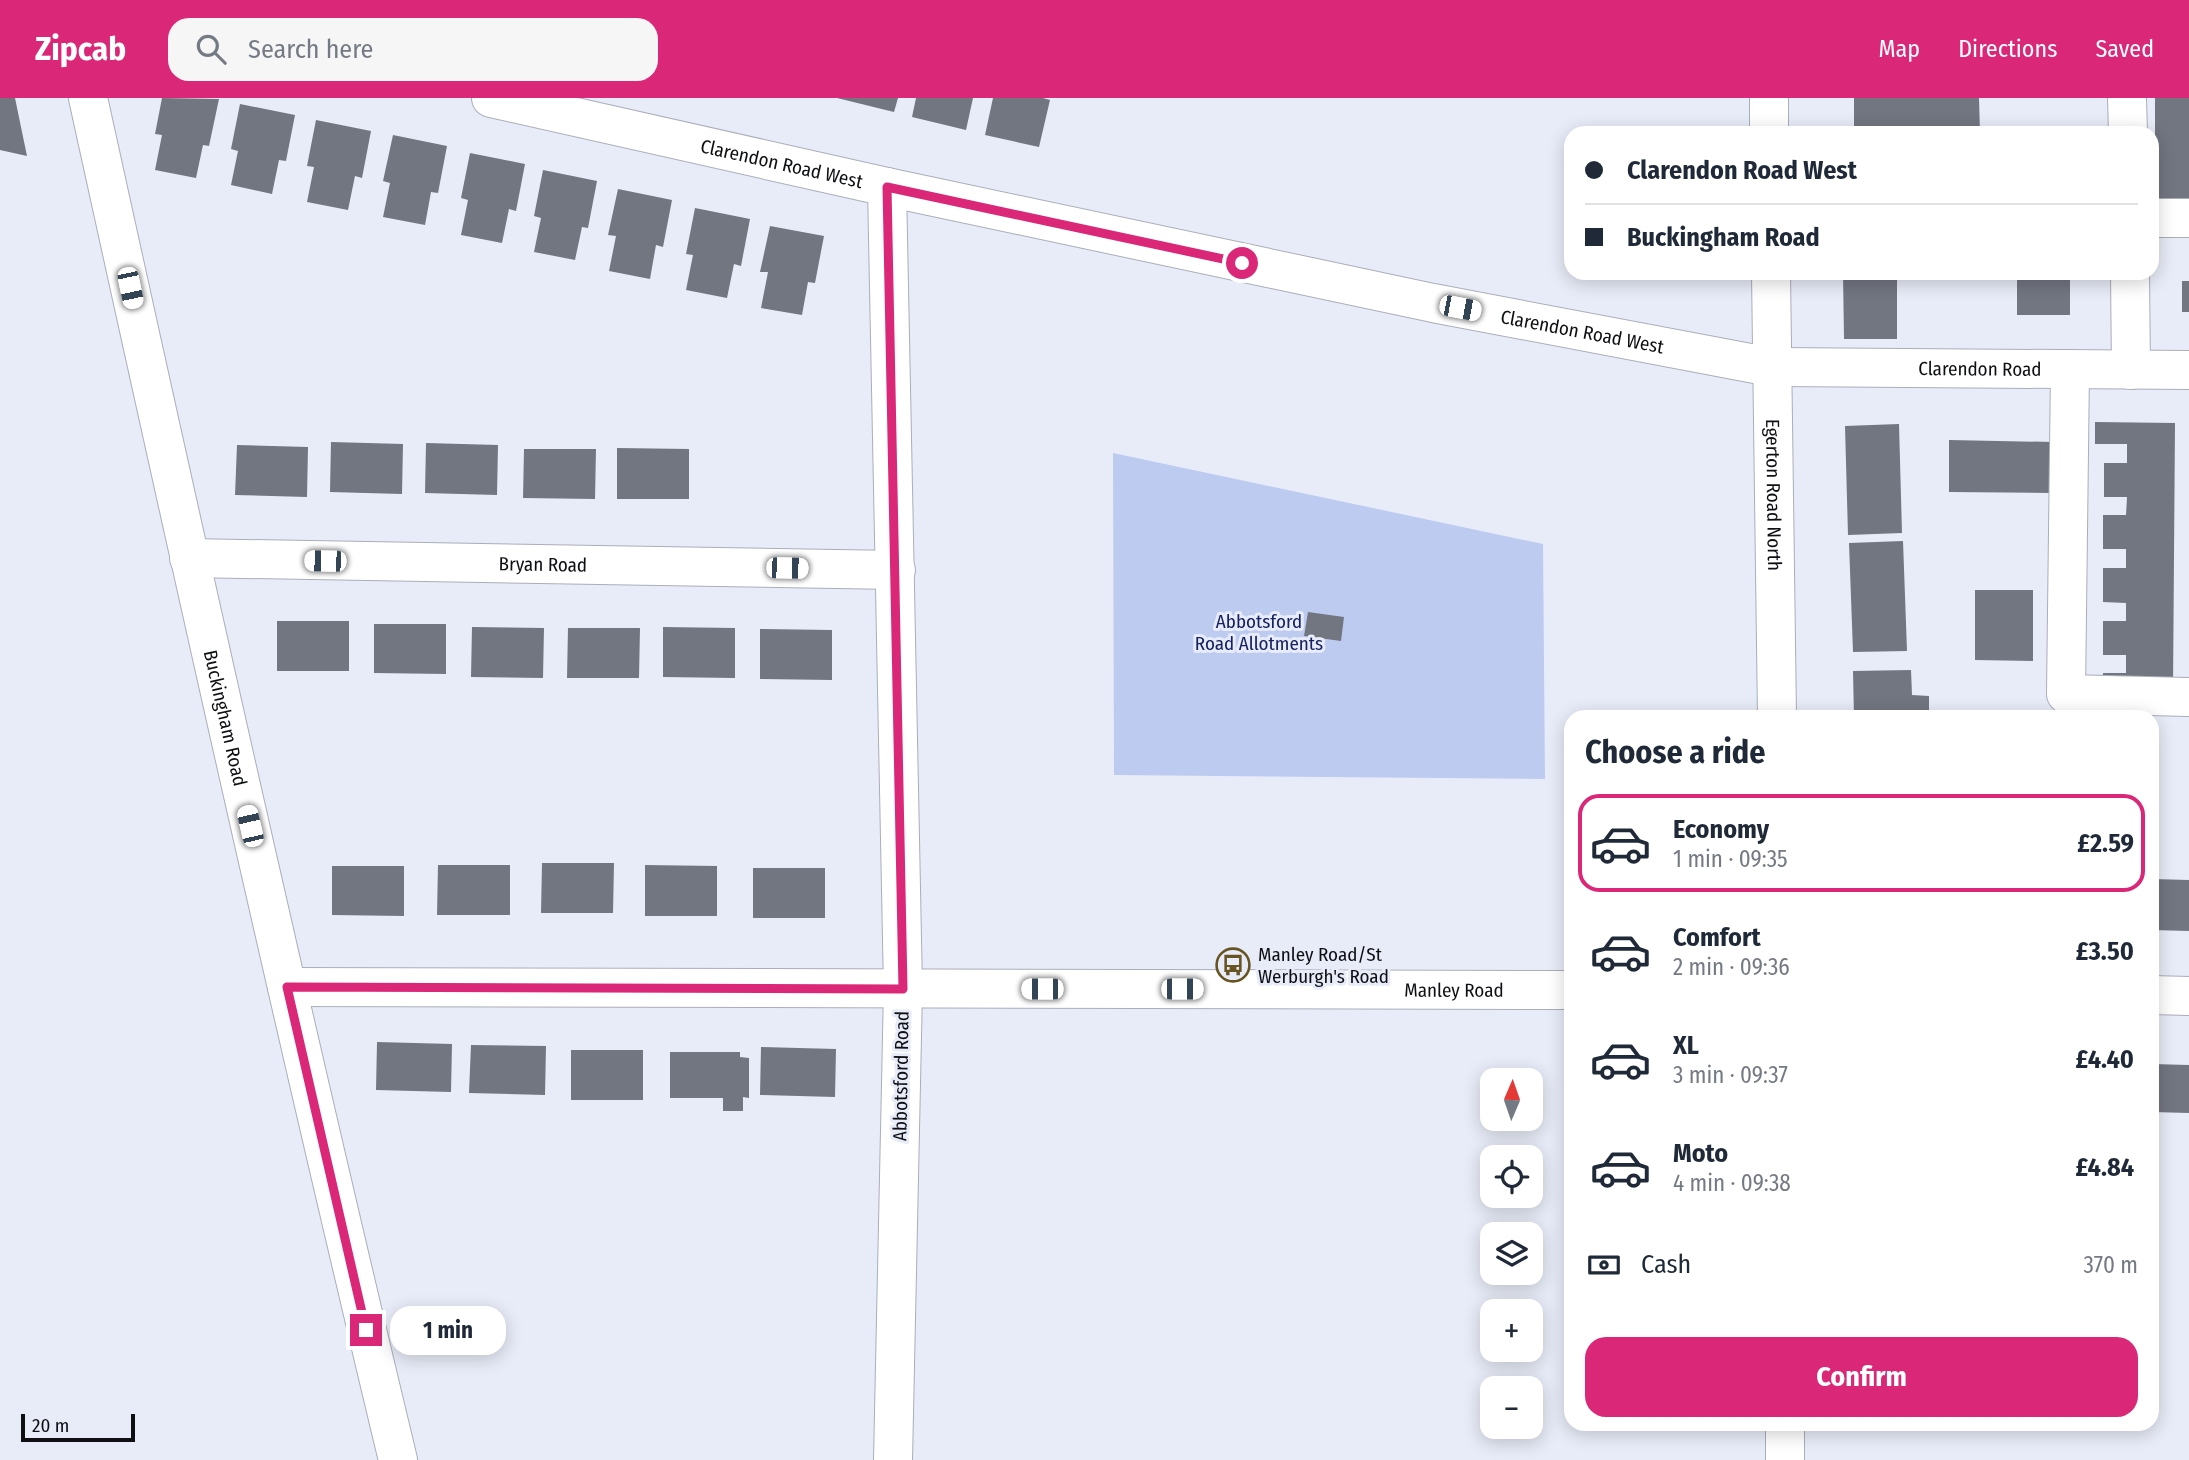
<!DOCTYPE html>
<html lang="en">
<head>
<meta charset="utf-8">
<style>
  body { margin:0; font-family:"Fira Sans Condensed",sans-serif; background:#f6f6f7; color:#1f2937; height:100vh; display:flex; flex-direction:column; font-size:26px; white-space:nowrap }
  * { box-sizing:border-box; margin:0 }
  p { font-size:23px; color:#747a83 }
  .icon { flex:none; width:38px; height:38px; fill:none; stroke:currentColor; stroke-width:2; stroke-linecap:round; stroke-linejoin:round }
  .map { position:relative; flex:1; overflow:hidden }
  .sheet { position:absolute; left:1564px; top:612px; width:595px; height:721px; display:flex; flex-direction:column; background:#fff; border-radius:21px; box-shadow:0 4px 18px #0003 }
  .sheet>* { flex:none }
  .top-card { position:absolute; left:1564px; top:28px; width:595px; height:154px; border-radius:21px; box-shadow:0 4px 18px #0003; display:grid; align-content:center; height:154px; padding:0 21px; background:#fff }
  .needle { width:46px; rotate:2deg }
  .fabs { position:absolute; left:1480px; top:970px; display:grid; gap:14px }
  .fabs a { display:grid; place-items:center; width:63px; height:63px; border-radius:14px; background:#fff; box-shadow:0 4px 18px #0003; font-size:35px }
  .scale { position:absolute; left:21px; bottom:18px; width:114px; box-sizing:border-box; padding-left:7px; border:4px solid #0e0f13; border-top:0; font-size:19px; line-height:24px; white-space:nowrap; color:#0e0f13; -webkit-text-stroke:5px #e8ecf8; paint-order:stroke }
  .end { position:absolute; width:32px; height:32px; margin:-16px; border:9px solid #db2777; background:#fff; box-shadow:0 0 0 4px #fff }
  .from { border-radius:50% }
  .bubble { position:absolute; height:49px; border-radius:21px; background:#fff; box-shadow:0 4px 18px #0003; font-size:23px; font-weight:700; line-height:49px; text-align:center }
  .car { position:absolute; width:21px; height:42px; margin:-21px -10px; border-radius:9px; box-shadow:0 0 5px 2px #0007; background:linear-gradient(#fff 24%,#345 0 40%,#fff 0 76%,#345 0 86%,#fff 0) }
  .top-card b { display:flex; align-items:center; gap:24px; height:66px; font-size:26px }
  .top-card b+b { border-top:2px solid #e0e1e3 }
  .top-card i { width:18px; height:18px; background:#1f2937 }
  ul { padding:0; list-style:none }
  li { display:flex; align-items:center; gap:21px; height:98px; margin:0 14px 10px; padding:0 7px; border:4px solid transparent; border-radius:21px }
  li div { flex:1 }
  li b { display:block; font-size:26px }
  li em { font-style:normal; font-weight:700 }
  li.active { border-color:#db2777 }
  li>.icon { width:63px; height:63px; stroke-width:1.5 }
  h2 { padding:0 21px; font-size:32px; line-height:84px }
  .pay { display:flex; align-items:center; gap:18px; height:77px; padding:0 21px; font-size:26px }
  .pay p { margin-inline-start:auto }
  .button { display:flex; gap:14px; margin-top:auto; padding:14px 21px }
  .button a { flex:1; height:80px; border-radius:21px; background:#db2777; color:#fff; font-size:28px; font-weight:700; line-height:80px; text-align:center }
  header { display:flex; align-items:center; gap:42px; box-sizing:border-box; height:98px; padding:0 35px; background:#db2777; color:#fff }
  header strong { font-size:33px }
  nav { display:flex; gap:38px; margin-inline-start:auto; font-size:24px }
  .search { width:490px; height:63px; background:#f6f6f7; display:flex; align-items:center; gap:18px; box-sizing:border-box; padding:0 24px; border-radius:21px; color:#747a83; font-size:26px }
  .map>svg:first-child { display:block }
</style>
</head>
<body>
<header>
<strong>Zipcab</strong>
<div class="search"><svg class="icon" aria-label="search" viewBox="0 0 24 24"><circle cx="10" cy="10" r="6"/><path d="M15 15l6 6"/></svg>Search here</div>
<nav><a>Map</a><a>Directions</a><a>Saved</a></nav>
</header>
<div class="map">
<svg width="2189" height="1362" viewBox="0 0 2189 1362">
  <rect width="100%" height="100%" fill="#e8ecf8"/>
  <path fill="#bdcbf1" d="M1113,355l430,91 2,235 -431,-4z"/>
  <path fill="#727681" d="M0,0h15l12,58 -27,-6z
    M162,0l57,1 -10,47 -6,-1 -7,33 -41,-8 7,-35 -7,-1z
    M837,0h61l-4,14z
    M916,0h57l-7,32 -54,-13z
    M993,0h50l7,2 -11,47 -54,-12z
    M1854,0h125l1,35h-126z
    M2155,0h34v114h-34z
    M240,6l55,11 -9,46 -7,-1 -7,34 -41,-9 7,-34 -7,-2z
    M316,22l55,11 -9,47 -7,-2 -7,34 -41,-8 7,-35 -7,-1z
    M393,37l54,11 -9,47 -7,-1 -6,33 -42,-8 7,-34 -7,-2z
    M470,55l55,11 -9,47 -7,-2 -7,34 -41,-8 7,-35 -7,-2z
    M543,72l54,11 -9,47 -6,-1 -7,33 -41,-8 7,-34 -7,-2z
    M618,91l54,11 -9,47 -7,-2 -6,34 -41,-8 7,-35 -8,-1z
    M695,110l55,11 -9,47 -7,-2 -7,34 -41,-8 7,-35 -7,-1z
    M770,128l54,10 -9,47 -7,-1 -6,33 -41,-7 7,-36h-8z
    M1843,175h54v66h-53z
    M2017,175h53v42h-53z
    M2182,183h7v31h-7z
    M2095,324l80,1 -2,268h-71l1,-18h23v-18h-23v-34h23v-18l-23,-1v-34h23v-19h-23v-34h23l1,-18h-23v-34h23v-19h-32z
    M1899,326l3,109 -54,2 -3,-109z
    M1949,342l104,2 -1,51 -103,-1z
    M331,344l72,2 -1,50 -72,-2z
    M426,345l72,2 -1,50 -72,-2z
    M237,347l71,2 -1,50 -72,-2z
    M617,350l72,1v50h-72z
    M524,351h72l-1,50 -72,-1z
    M1903,443l4,110 -54,1 -4,-109z
    M1975,492h58v71l-58,-1z
    M1308,514l36,5 -3,24 -37,-5z
    M277,523h72v50h-72z
    M374,526h72v50l-72,-1z
    M472,529l72,1 -1,50 -72,-1z
    M663,529l72,1v50l-72,-1z
    M568,530h72l-1,50h-72z
    M760,531l72,1v50l-72,-1z
    M1911,572l1,25 17,1v22h-75l-1,-47z
    M2087,602l54,1v17h-54z
    M542,765h72l-1,50h-72z
    M438,767h72v50h-73z
    M645,767l72,1v50h-72z
    M332,768h72v50l-72,-1z
    M753,770h72v50h-72z
    M2152,781l37,1v51l-37,-1z
    M377,944l75,2 -1,48 -75,-2z
    M471,947l75,1 -1,49 -76,-2z
    M761,949l75,2 -1,48 -75,-2z
    M571,952h72v50h-72z
    M670,954h70v5l9,1v40l-6,-1v14h-20v-13h-53z
    M2152,966l37,1v48l-37,-1z"/>
  <g fill="none" stroke-linecap="round" stroke-linejoin="round">
    <defs>
      <g id="minor">
        <path id="s1" d="M88,0c100,455 201,909 310,1362"/>
        <path id="s2" d="M491,0l396,89 546,116 338,64 418,3"/>
        <path d="M1769,0v35"/>
        <path d="M2127,0l1,35"/>
        <path d="M887,89l16,802 -10,471"/>
        <path d="M2152,120h37"/>
        <path id="s3" d="M1771,175l6,445"/>
        <path d="M2130,175l1,97"/>
        <path d="M2070,271l-4,325 123,3"/>
        <path id="s4" d="M189,460l707,12"/>
        <path id="s5" d="M287,889l1285,3"/>
        <path d="M2152,897l37,1"/>
        <path d="M1785,1326v36"/>
      </g>
    </defs>
    <use href="#minor" stroke="#aaaeba" stroke-width="40"/>
    <use href="#minor" stroke="#fff" stroke-width="38"/>
  </g>
  <g fill="none" stroke-linecap="round" stroke-linejoin="round">
    <path stroke="#db2777" stroke-width="9" d="M366,1232l-79,-343 616,2 -16,-802 355,76"/>
  </g>
  <defs>
    <symbol id="bus-ring" viewBox="-11 -11 22 22"><circle r="9.5" fill="#e8ecf8" stroke="#675422" stroke-width="1.5"/><path d="M-5-6H5V4H4V6H2V4H-2V6H-4V4H-5ZM-3.5-4V0h7V-4ZM-3.5 1.2v1.5H-2V1.2ZM2 1.2v1.5H3.5V1.2Z" fill="#675422"/></symbol>
  </defs>
  <g fill-rule="evenodd">
    <use href="#bus-ring" x="1214" y="848" width="38" height="38"/>
  </g>
  <g text-anchor="middle" dominant-baseline="central" stroke-width="6" stroke-linejoin="round" paint-order="stroke">
    <g font-size="19" fill="#0e0f13" stroke="#e8ecf8">
      <text stroke="none"><textPath href="#s2" startOffset="298">Clarendon Road West</textPath></text>
      <text stroke="none"><textPath href="#s2" startOffset="1116">Clarendon Road West</textPath></text>
      <text stroke="none"><textPath href="#s2" startOffset="1517">Clarendon Road</textPath></text>
      <text stroke="none"><textPath href="#s3" startOffset="222">Egerton Road North</textPath></text>
      <text stroke="none"><textPath href="#s4" startOffset="354">Bryan Road</textPath></text>
      <text stroke="none"><textPath href="#s1" startOffset="635">Buckingham Road</textPath></text>
      <text stroke="none"><textPath href="#s5" startOffset="1167">Manley Road</textPath></text>
      <text transform="translate(901 978) rotate(-89)">Abbotsford Road</text>
    </g>
    <g font-size="19" fill="#152263" stroke="#e8ecf8">
      <text x="1259" y="523">Abbotsford<tspan x="1259" dy="22">Road Allotments</tspan></text>
    </g>
    <g font-size="19" fill="#0e0f13" stroke="#e8ecf8" text-anchor="start">
      <text x="1258" y="856">Manley Road/St<tspan x="1258" dy="22">Werburgh's Road</tspan></text>
    </g>
  </g>
</svg>
<div class="fabs">
<a><svg class="needle" viewBox="-14 -14 28 28"><path d="M0-13l5 13h-10z" fill="#e53935"/><path d="M0 13l5-13h-10z" fill="#747a83"/></svg></a>
<a><svg class="icon" aria-label="locate" viewBox="0 0 24 24"><circle cx="12" cy="12" r="6"/><path d="M12 2v4M12 18v4M2 12h4M18 12h4"/></svg></a>
<a><svg class="icon" aria-label="layers" viewBox="0 0 24 24"><path d="M12 4l9 5-9 5-9-5zM3 14l9 5 9-5"/></svg></a>
<a>+</a>
<a>−</a>
</div>
<div class="scale">20 m</div>
<i class="end from" style="left:1242px;top:165px"></i>
<i class="end" style="left:366px;top:1232px"></i>
<div class="bubble" style="left:390px;top:1208px;width:116px">1 min</div>
<i class="car" style="left:130px;top:190px;rotate:168deg"></i>
<i class="car" style="left:1460px;top:210px;rotate:101deg"></i>
<i class="car" style="left:325px;top:463px;rotate:271deg"></i>
<i class="car" style="left:787px;top:470px;rotate:91deg"></i>
<i class="car" style="left:250px;top:728px;rotate:347deg"></i>
<i class="car" style="left:1042px;top:891px;rotate:270deg"></i>
<i class="car" style="left:1182px;top:891px;rotate:90deg"></i>
<div class="top-card">
<b><i class="from"></i>Clarendon Road West</b>
<b><i></i>Buckingham Road</b>
</div>
<section class="sheet">
<h2>Choose a ride</h2>
<ul>
<li class="active"><svg class="icon" aria-label="car" viewBox="0 0 24 24"><path d="M5 17H2v-5l4-1 3-4h7l3 4 3 1v5h-3M9 17h6M6 11h13"/><circle cx="7" cy="17" r="2"/><circle cx="17" cy="17" r="2"/></svg><div><b>Economy</b><p>1 min · 09:35</p></div><em>£2.59</em></li>
<li><svg class="icon" aria-label="car" viewBox="0 0 24 24"><path d="M5 17H2v-5l4-1 3-4h7l3 4 3 1v5h-3M9 17h6M6 11h13"/><circle cx="7" cy="17" r="2"/><circle cx="17" cy="17" r="2"/></svg><div><b>Comfort</b><p>2 min · 09:36</p></div><em>£3.50</em></li>
<li><svg class="icon" aria-label="car" viewBox="0 0 24 24"><path d="M5 17H2v-5l4-1 3-4h7l3 4 3 1v5h-3M9 17h6M6 11h13"/><circle cx="7" cy="17" r="2"/><circle cx="17" cy="17" r="2"/></svg><div><b>XL</b><p>3 min · 09:37</p></div><em>£4.40</em></li>
<li><svg class="icon" aria-label="car" viewBox="0 0 24 24"><path d="M5 17H2v-5l4-1 3-4h7l3 4 3 1v5h-3M9 17h6M6 11h13"/><circle cx="7" cy="17" r="2"/><circle cx="17" cy="17" r="2"/></svg><div><b>Moto</b><p>4 min · 09:38</p></div><em>£4.84</em></li>
</ul>
<div class="pay"><svg class="icon" aria-label="cash" viewBox="0 0 24 24"><path d="M3 7h18v10H3z"/><circle cx="12" cy="12" r="2"/></svg>Cash<p>370 m</p></div>
<div class="button"><a>Confirm</a></div>
</section>
</div>
</body>
</html>
